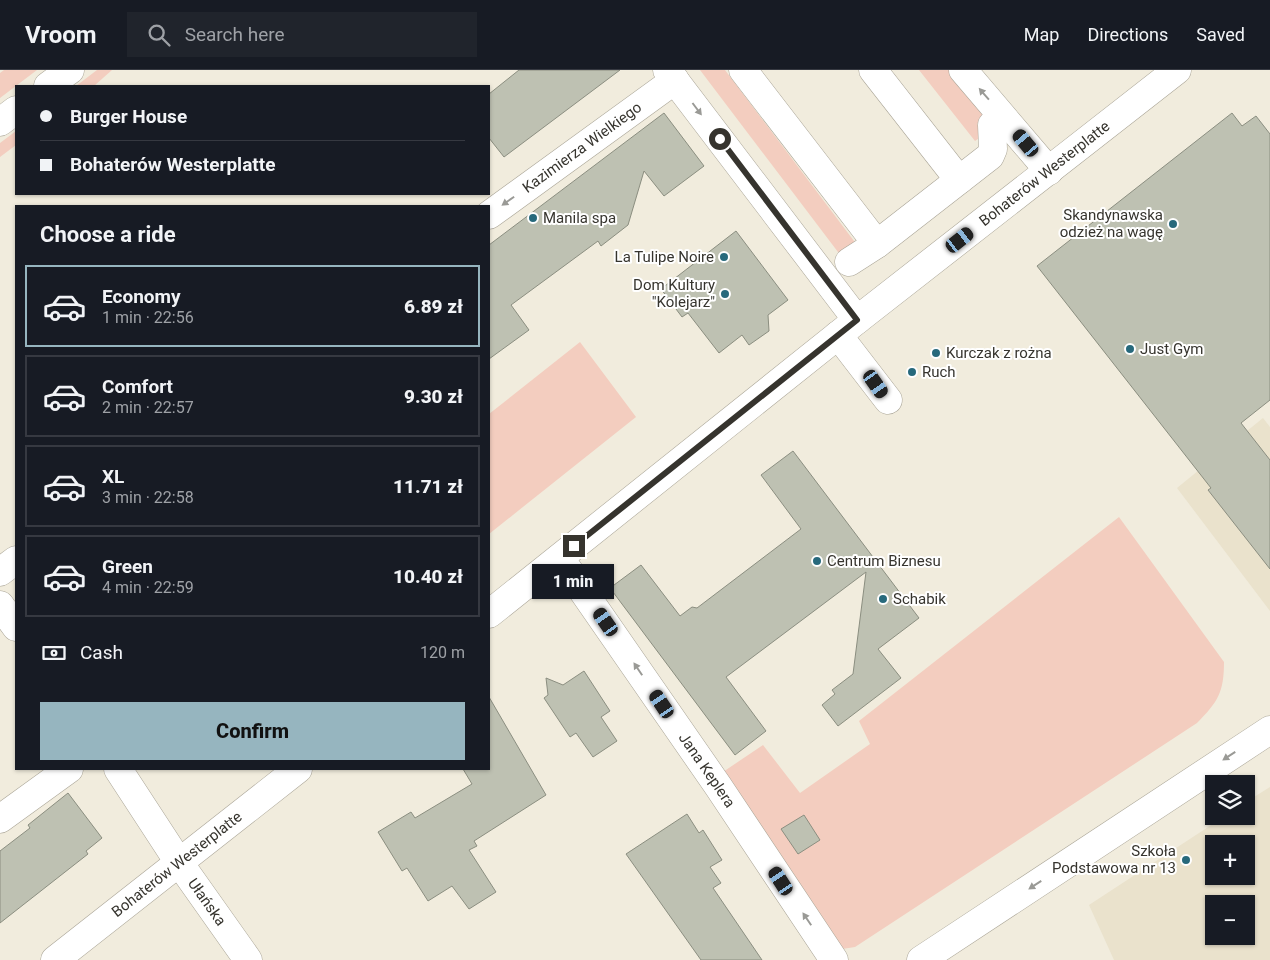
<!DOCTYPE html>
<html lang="en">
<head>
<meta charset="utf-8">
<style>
  body { margin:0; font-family:Roboto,sans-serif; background:#20242c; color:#f1f3f6; height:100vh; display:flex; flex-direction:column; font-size:19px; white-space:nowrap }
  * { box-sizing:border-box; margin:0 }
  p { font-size:16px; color:#9ea1a6 }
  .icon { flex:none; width:28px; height:28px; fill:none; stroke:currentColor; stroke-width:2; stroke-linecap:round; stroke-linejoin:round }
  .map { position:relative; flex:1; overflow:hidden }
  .details { position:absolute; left:15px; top:135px; width:475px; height:565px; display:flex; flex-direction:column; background:#171b24; border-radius:0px; box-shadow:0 1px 4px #0004 }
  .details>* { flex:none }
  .hud { position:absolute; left:15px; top:15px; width:475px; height:110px; border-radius:0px; box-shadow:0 1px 4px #0004; display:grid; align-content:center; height:110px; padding:0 25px; background:#171b24 }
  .buttons { position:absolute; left:1205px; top:705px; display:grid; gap:10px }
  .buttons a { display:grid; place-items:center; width:50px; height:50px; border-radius:0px; background:#171b24; box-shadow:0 1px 4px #0004; font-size:25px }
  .end { position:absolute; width:22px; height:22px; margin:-11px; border:6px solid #36342e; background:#fff; box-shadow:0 0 0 2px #fff }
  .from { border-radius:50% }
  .bubble { position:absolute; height:35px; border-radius:0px; background:#171b24; box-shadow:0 1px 4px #0004; font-size:16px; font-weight:800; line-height:35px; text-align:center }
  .car { position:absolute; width:15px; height:30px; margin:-15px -8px; border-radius:6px; box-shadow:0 0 4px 1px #0007; background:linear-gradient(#222 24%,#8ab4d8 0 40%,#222 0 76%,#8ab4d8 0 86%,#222 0) }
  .hud b { display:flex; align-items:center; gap:18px; height:48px; font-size:19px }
  .hud b+b { border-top:1px solid #363941 }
  .hud i { width:12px; height:12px; background:#f1f3f6 }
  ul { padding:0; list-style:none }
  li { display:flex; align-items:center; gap:15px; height:82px; margin:0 10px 8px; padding:0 15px; border:2px solid #363941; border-radius:0px }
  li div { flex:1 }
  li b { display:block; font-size:19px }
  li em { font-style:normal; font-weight:800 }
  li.on { border-color:#96b5bf }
  li>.icon { width:45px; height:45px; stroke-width:1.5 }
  h2 { padding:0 25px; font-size:22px; line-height:60px }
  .pay { display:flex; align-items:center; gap:12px; height:55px; padding:0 25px; font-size:19px }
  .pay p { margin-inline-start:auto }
  .action { display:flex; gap:10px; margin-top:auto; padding:10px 25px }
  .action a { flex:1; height:58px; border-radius:0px; background:#96b5bf; color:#111; font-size:20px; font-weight:800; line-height:58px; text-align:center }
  header { display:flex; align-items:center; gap:30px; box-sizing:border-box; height:70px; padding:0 25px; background:#171b24; border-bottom:1px solid #363941 }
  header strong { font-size:24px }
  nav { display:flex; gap:28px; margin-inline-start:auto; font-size:18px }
  .search { width:350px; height:45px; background:#20242c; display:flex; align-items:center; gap:12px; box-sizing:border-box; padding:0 18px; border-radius:0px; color:#9ea1a6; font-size:19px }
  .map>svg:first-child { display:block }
</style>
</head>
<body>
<header>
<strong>Vroom</strong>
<div class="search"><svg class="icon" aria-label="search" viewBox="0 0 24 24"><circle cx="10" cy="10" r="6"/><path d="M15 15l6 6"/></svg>Search here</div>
<nav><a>Map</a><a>Directions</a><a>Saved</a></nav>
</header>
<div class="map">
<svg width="1270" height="890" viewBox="0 0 1270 890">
  <rect width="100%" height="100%" fill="#f1ecdd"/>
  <path fill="#eae2cc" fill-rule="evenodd" d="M1263,348l7,9v184l-93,-123z
    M1270,717v173h-156l-25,-55 136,-89h21v-14zM1214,774h32v32h-32zM1214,834h32v32h-32z"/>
  <path fill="#f3cdbf" d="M4,0h33l-37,28v-25z
    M97,0h15l-18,16h-18z
    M700,0h25l132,175 -16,11z
    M919,0h30l37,46 -9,8 8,10 -10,7z
    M16,61v14l-16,12v-14z
    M580,272l56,75 -147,117v-120z
    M1119,447l105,145c0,30 -6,40 -27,61l-342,224 -13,2 -125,-173 46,-31 37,48 70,-49 -11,-23z"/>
  <path fill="#bec1b2" stroke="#8b8e80" d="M519,0h101l-116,87 -15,-19v-44z
    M664,43l40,53 -40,30 -20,-25 -16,54 -27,21 -3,-5 -87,64 18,25 -40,29v-114z
    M1232,43l10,13 14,-10 14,18v266l-29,23 29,37v109l-62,-79 3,-2 -174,-222z
    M736,161l52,69 -20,15 1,16 -20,14 -7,-10 -23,18 -31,-40 -6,4 -21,-28z
    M793,381l126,167 -41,31 23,29 -63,48 -16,-21 13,-11 -3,-4 21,-16 13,-102 -140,105 40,54 -31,24 -125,-167 31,-23 39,51 12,-9 5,1 104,-79 -40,-54z
    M584,601l26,40 -9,6 16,24 -24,16 -17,-24 -6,4 -26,-39 4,-3 -2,-17 17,7z
    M489,627l57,98 -72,46 3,5 -8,4 27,42 -27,17 -17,-23 -24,15 -21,-33 -5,3 -24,-39 33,-20 4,6 57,-34 -9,-15h26z
    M68,723l34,45 -16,13 2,3 -88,69v-72l30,-23 -2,-3z
    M687,744l12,19 4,-3 19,30 -12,7 11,16 -8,5 49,72h-61l-75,-106z
    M804,745l16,25 -22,14 -17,-25z"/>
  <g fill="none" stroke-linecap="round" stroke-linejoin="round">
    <defs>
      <g id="minor">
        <path d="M667,0l190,250"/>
        <path d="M743,0l134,174"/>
        <path d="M873,0l86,110"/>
        <path d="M963,0l86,101"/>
        <path d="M48,16l22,-16"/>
        <path d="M0,52l16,-12"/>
        <path id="s1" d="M489,145l186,-135"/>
        <path d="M849,192l28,-18 113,-88 3,-7 -1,-24"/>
        <path d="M838,265l50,65"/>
        <path id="s2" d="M560,488l158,228 116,174"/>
        <path d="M0,502l16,-12"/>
        <path d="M0,535l16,22"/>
        <path id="s3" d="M489,544l368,-294 320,-250"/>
        <path id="s4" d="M118,699l60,92 70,99"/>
        <path d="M0,749l69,-50"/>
        <path id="s5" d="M55,890l243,-191"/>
        <path d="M921,890l349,-230"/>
      </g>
    </defs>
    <use href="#minor" stroke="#aaa597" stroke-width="29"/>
    <use href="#minor" stroke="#fff" stroke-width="28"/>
  </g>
  <defs><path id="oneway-solid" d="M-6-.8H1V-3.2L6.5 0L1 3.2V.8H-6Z" transform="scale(1.25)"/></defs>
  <g fill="#9a9a96">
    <use href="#oneway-solid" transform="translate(984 24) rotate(-131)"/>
    <use href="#oneway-solid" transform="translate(697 39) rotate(53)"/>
    <use href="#oneway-solid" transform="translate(508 131) rotate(145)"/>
    <use href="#oneway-solid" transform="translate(638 599) rotate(-124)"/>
    <use href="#oneway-solid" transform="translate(1229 686) rotate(147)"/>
    <use href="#oneway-solid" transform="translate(1035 815) rotate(147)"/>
    <use href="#oneway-solid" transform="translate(807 849) rotate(-124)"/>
  </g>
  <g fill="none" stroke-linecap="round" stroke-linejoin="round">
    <path stroke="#36342e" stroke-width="6" d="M574,476l283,-226 -137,-181"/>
  </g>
  <g fill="#27697c" stroke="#fff" stroke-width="2">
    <circle cx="533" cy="148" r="5"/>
    <circle cx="1173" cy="154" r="5"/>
    <circle cx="724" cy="187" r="5"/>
    <circle cx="725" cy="224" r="5"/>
    <circle cx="1130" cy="279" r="5"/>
    <circle cx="936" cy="283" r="5"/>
    <circle cx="912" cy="302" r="5"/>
    <circle cx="817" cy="491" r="5"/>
    <circle cx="883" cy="529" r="5"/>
    <circle cx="1186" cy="790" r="5"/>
  </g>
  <g text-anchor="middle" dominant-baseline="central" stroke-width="4" stroke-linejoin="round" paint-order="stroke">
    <g font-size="15" fill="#36342e" stroke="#fff">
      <text stroke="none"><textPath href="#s1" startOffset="115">Kazimierza Wielkiego</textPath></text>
      <text stroke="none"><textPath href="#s3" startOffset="709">Bohaterów Westerplatte</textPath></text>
      <text stroke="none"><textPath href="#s2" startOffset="258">Jana Keplera</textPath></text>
      <text stroke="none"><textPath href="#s5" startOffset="155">Bohaterów Westerplatte</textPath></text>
      <text stroke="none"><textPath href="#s4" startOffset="160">Ułańska</textPath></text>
    </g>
    <g font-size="15" fill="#36342e" stroke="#fff" text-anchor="start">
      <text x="1163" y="145" text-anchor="end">Skandynawska<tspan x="1163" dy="17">odzież na wagę</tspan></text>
      <text x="543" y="148">Manila spa</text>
      <text x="714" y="187" text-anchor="end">La Tulipe Noire</text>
      <text x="715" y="215" text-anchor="end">Dom Kultury<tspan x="715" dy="17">"Kolejarz"</tspan></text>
      <text x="1140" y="279">Just Gym</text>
      <text x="946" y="283">Kurczak z rożna</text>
      <text x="922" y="302">Ruch</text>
      <text x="827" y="491">Centrum Biznesu</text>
      <text x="893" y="529">Schabik</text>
      <text x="1176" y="781" text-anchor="end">Szkoła<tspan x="1176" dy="17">Podstawowa nr 13</tspan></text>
    </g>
  </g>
</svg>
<div class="buttons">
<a><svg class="icon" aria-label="layers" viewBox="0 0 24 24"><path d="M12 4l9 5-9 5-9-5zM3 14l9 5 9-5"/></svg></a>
<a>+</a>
<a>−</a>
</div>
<i class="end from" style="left:720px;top:69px"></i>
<i class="end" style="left:574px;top:476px"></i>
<div class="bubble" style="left:532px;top:494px;width:82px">1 min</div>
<i class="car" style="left:1026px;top:73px;rotate:320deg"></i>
<i class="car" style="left:960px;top:170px;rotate:52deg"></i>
<i class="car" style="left:876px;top:314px;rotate:145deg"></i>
<i class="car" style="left:606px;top:552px;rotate:325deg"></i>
<i class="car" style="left:662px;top:634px;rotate:326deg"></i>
<i class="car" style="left:781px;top:811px;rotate:327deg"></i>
<div class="hud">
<b><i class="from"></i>Burger House</b>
<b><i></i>Bohaterów Westerplatte</b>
</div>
<section class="details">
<h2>Choose a ride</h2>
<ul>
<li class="on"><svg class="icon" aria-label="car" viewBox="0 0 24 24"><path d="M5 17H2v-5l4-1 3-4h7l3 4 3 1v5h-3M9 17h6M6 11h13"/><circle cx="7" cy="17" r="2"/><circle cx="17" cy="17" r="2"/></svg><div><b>Economy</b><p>1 min · 22:56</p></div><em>6.89 zł</em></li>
<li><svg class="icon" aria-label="car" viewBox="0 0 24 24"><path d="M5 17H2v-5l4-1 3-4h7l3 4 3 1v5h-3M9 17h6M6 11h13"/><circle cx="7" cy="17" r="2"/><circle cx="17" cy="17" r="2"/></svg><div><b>Comfort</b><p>2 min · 22:57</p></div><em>9.30 zł</em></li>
<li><svg class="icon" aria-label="car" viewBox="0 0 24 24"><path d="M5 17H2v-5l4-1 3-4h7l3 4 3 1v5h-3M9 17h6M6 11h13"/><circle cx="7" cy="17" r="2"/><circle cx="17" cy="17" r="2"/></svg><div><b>XL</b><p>3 min · 22:58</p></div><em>11.71 zł</em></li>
<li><svg class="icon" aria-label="car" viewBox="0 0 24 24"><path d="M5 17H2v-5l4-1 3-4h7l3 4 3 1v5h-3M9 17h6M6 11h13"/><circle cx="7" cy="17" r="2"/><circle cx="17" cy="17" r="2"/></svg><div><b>Green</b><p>4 min · 22:59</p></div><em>10.40 zł</em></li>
</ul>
<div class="pay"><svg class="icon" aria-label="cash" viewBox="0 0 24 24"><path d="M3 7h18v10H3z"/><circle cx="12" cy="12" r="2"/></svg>Cash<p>120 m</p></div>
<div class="action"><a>Confirm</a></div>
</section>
</div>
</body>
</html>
